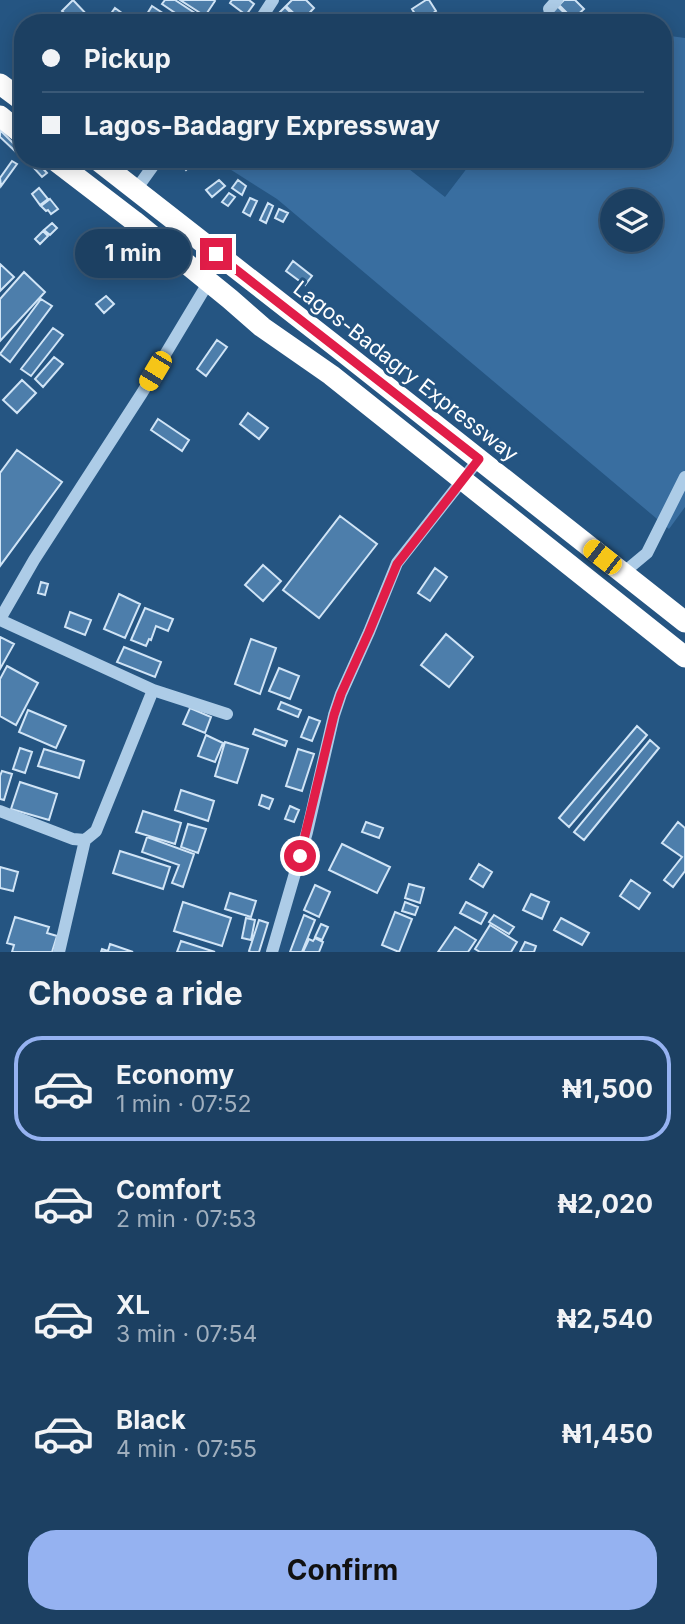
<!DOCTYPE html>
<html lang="en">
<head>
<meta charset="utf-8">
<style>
  body { margin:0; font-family:Inter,sans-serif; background:#254768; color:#f1f3f6; height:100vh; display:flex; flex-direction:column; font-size:26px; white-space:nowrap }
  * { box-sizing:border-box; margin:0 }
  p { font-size:23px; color:#a0afbe }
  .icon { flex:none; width:38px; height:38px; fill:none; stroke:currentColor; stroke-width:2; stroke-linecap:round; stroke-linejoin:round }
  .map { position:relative; height:952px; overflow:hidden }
  .details { display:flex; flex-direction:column; background:#1c4062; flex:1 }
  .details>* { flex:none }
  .banner { position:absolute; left:14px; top:14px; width:658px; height:154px; border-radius:28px; box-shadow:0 4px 18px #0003,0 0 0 2px #3a5977; display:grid; align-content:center; height:154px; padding:0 28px; background:#1c4062 }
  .controls { position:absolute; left:600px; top:189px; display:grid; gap:14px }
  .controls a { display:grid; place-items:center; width:63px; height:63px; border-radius:50%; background:#1c4062; box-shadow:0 4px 18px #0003,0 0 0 2px #3a5977; font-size:35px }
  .end { position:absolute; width:32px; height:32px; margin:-16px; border:9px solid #e11d48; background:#fff; box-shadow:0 0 0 4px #fff }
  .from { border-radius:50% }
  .bubble { position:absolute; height:49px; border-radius:24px; background:#1c4062; box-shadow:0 4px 18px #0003,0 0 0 2px #3a5977; font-size:23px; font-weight:700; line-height:49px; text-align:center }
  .car { position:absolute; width:21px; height:42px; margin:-21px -10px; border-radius:9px; box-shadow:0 0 5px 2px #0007; background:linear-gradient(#f5c518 24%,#345 0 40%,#f5c518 0 76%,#345 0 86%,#f5c518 0) }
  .banner b { display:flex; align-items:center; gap:24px; height:66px; font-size:26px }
  .banner b+b { border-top:2px solid #3a5977 }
  .banner i { width:18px; height:18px; background:#f1f3f6 }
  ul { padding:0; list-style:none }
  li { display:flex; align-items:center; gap:21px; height:105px; margin:0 14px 10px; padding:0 14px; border:4px solid transparent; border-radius:28px }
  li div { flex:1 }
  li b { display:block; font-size:26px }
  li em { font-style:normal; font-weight:700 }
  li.on { border-color:#95b2f1 }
  li>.icon { width:63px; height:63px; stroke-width:1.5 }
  h2 { padding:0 28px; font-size:32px; line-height:84px }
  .cta { display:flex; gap:14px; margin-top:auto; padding:14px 28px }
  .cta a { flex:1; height:80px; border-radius:28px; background:#95b2f1; color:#111; font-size:28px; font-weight:700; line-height:80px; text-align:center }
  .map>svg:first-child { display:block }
</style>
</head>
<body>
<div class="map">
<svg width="685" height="952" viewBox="0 0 685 952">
  <rect width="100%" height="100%" fill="#255582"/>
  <path fill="#396ea0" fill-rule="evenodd" d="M663,35l22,3v469l-16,22 -392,-330 -63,-40h182l49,38 29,-38h189zM612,201h39v39h-39z"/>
  <path fill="#4d7eab" stroke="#d0e4f6" stroke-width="2" d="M73,0l18,19 -3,4h-13l-13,-12z
    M165,0h10l32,21 -2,2h-15l-28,-19z
    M180,0h34l1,1 -10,15z
    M232,0h17l5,4 -8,11 -16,-12z
    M292,0h14l8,8 -12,13 -16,-15z
    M426,0h3l7,11 -16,11 -8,-13z
    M564,0h11l9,9 -11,10 -14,-14z
    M555,4l18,17 -1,2h-21l-8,-7z
    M152,6l26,17 -36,-1z
    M285,7l16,16h-18l-7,-7z
    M115,8l18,13 -1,2 -27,-1z
    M0,130l18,18 -3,3 -15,-14z
    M177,159h11l4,5 -6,6z
    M12,161l5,3 -16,22 -1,-8z
    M37,162l10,11 -5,4 -9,-10z
    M219,180l6,6 -13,11 -6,-7z
    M238,180l8,6 -4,9 -10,-7z
    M39,188l9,11 -8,6 -8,-11z
    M229,193l6,4 -7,9 -6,-4z
    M250,198l7,3 -7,15 -7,-4z
    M50,199l8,10 -7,5 -3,-4 -2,1 -5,-5z
    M268,203l5,3 -7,17 -6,-3z
    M279,209l9,4 -5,9 -8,-4z
    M52,223l5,5 -7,7 -6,-5z
    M43,231l5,5 -8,8 -5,-5z
    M293,261l19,15 -7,9 -19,-14z
    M0,264l14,13 -14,14z
    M24,272l21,20 -45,49v-42z
    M106,296l8,8 -10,9 -8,-9z
    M41,299l11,7 -42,56 -10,-8z
    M53,328l10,7 -32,41 -10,-7z
    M217,340l10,7 -21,29 -9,-7z
    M54,357l9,7 -20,23 -8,-8z
    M22,380l14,13 -19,20 -14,-13z
    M248,413l20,15 -9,11 -19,-15z
    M158,419l31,21 -7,11 -31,-21z
    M17,450l45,32 -62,84v-93z
    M340,516l37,28 -58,74 -36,-28z
    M263,565l18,16 -18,20 -18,-16z
    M435,568l12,9 -17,24 -12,-8z
    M41,582l7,2 -3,11 -7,-2z
    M119,594l21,10 -15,34 -21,-9z
    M145,608l28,11 -5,12 -12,-5 -5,14 -2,-1 -3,7 -15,-6z
    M70,612l21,8 -6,15 -20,-8z
    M446,634l27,23 -24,30 -28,-22z
    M0,637l14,7 -14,25z
    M251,639l25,9 -16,46 -25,-10z
    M124,647l37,15 -6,15 -38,-15z
    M7,666l31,17 -22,42 -16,-9v-37z
    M279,668l20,8 -9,23 -21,-8z
    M281,702l20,8 -3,7 -20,-8z
    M190,708l21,9 -6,16 -22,-9z
    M28,710l38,16 -10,22 -37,-16z
    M309,717l11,4 -8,20 -11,-4z
    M637,726l10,9 -78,92 -10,-9z
    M255,729l32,12 -2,5 -32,-12z
    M206,735l17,8 -8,19 -17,-6z
    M650,740l9,8 -75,92 -10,-8z
    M225,742l23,7 -11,34 -22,-7z
    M20,748l12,4 -7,21 -12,-4z
    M44,749l40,12 -5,17 -41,-12z
    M298,749l16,5 -12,37 -16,-5z
    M2,771l10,3 -8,26 -4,-1v-23z
    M20,782l37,12 -8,26 -38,-11z
    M181,790l33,11 -6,20 -33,-11z
    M262,795l11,4 -4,10 -10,-4z
    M290,806l9,4 -5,12 -9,-3z
    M143,811l38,12 -6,21 -39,-12z
    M366,822l17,6 -4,10 -17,-6z
    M678,822l7,6v43l-12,16 -9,-7 18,-23 -20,-14z
    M188,824l18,5 -8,24 -17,-6z
    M147,837l47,17 -11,33 -11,-4 7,-18 -37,-13z
    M342,844l48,23 -13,26 -48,-23z
    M120,851l50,16 -7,22 -50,-16z
    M479,864l13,8 -9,15 -13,-8z
    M0,867l18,5 -5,19 -13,-3z
    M631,880l19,13 -11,16 -19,-13z
    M409,884l15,4 -4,15 -15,-5z
    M315,885l15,7 -11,25 -15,-7z
    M230,893l26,8 -5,16 -26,-8z
    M531,894l18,8 -7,17 -19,-9z
    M183,902l48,16 -9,28 -48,-15z
    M405,902l13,5 -3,8 -13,-4z
    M466,902l21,11 -6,11 -21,-11z
    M395,912l17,7 -13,33 -17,-7z
    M304,915l11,5 -13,32h-12z
    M494,915l20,12 -5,7 -20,-12z
    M15,917l34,10 -2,6 10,3 -5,16h-40l2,-7 -7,-2z
    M246,918l9,2 -4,20 -9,-2z
    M561,918l28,15 -7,12 -28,-15z
    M259,920l9,3 -9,29h-8l-2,-1z
    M321,924l7,3 -6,13 -7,-3z
    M490,925l27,17 -6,10h-31l-5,-3z
    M455,927l21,13 -8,12h-30z
    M315,938l8,4 -4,10h-16l6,-13 4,2z
    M181,941l34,11h-38z
    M525,942l11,4 -2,6h-14z
    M110,944l23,8h-32l1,-3 6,2z"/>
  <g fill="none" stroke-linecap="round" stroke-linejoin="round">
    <path stroke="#adcce7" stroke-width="12" d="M549,9l8,-9
      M258,23l15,-23
      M135,191l23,-32
      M623,573l24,-20 38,-76
      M0,619l34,-59 108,-167 66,-110
      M0,620l153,70 74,24
      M0,811l73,28 12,1 11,-9 57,-141
      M59,952l26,-112
      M272,952l35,-120 27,-117 7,-21 28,-62 28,-69 82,-104"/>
    <path stroke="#fff" stroke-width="21" d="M0,84l23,17
      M0,116l23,19
      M53,159l81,62 96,78 32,28 69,48 354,282
      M96,159l242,189 347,274"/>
  </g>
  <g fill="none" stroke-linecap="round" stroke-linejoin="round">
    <path stroke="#e11d48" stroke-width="9" d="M216,254l263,205 -82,105 -28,68 -28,62 -7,21 -34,141"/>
  </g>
  <g text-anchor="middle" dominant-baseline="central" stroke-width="6" stroke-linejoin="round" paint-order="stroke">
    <g font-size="21" fill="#fff" stroke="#255582">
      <text transform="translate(406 371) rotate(38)">Lagos-Badagry Expressway</text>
    </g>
  </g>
</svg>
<div class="controls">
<a><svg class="icon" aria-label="layers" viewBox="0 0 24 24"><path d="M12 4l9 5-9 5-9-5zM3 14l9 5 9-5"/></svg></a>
</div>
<i class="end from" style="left:300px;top:856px"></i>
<i class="end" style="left:216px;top:254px"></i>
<div class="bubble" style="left:75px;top:229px;width:116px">1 min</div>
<i class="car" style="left:155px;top:371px;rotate:211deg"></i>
<i class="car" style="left:602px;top:557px;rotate:308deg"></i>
<div class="banner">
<b><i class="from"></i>Pickup</b>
<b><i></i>Lagos-Badagry Expressway</b>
</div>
</div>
<section class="details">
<h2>Choose a ride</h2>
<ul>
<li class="on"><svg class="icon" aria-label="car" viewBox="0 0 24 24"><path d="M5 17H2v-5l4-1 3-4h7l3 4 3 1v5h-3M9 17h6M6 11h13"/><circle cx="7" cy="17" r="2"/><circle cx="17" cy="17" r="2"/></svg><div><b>Economy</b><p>1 min · 07:52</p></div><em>₦1,500</em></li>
<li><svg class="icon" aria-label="car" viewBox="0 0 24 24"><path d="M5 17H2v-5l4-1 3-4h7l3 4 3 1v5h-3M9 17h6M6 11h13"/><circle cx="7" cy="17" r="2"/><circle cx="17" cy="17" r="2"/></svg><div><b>Comfort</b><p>2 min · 07:53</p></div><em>₦2,020</em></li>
<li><svg class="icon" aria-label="car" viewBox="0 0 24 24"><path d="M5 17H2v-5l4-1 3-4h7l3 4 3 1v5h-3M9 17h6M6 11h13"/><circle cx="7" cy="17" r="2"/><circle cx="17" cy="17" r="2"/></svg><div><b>XL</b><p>3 min · 07:54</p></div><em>₦2,540</em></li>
<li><svg class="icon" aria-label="car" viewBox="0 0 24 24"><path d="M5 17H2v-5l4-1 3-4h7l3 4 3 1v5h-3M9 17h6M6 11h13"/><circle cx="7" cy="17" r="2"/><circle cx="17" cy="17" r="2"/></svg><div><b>Black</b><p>4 min · 07:55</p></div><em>₦1,450</em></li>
</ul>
<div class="cta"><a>Confirm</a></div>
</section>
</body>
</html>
